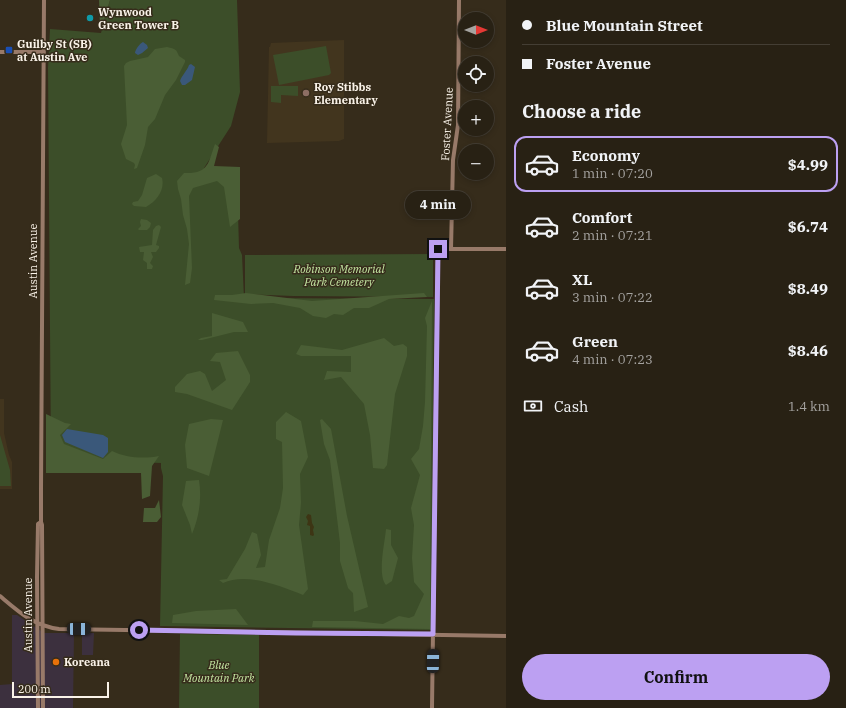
<!DOCTYPE html>
<html lang="en">
<head>
<meta charset="utf-8">
<style>
  body { margin:0; font-family:"IBM Plex Serif",serif; background:#342e22; color:#f1f3f6; height:100vh; display:flex; flex-direction:column; font-size:15px; white-space:nowrap }
  * { box-sizing:border-box; margin:0 }
  p { font-size:13px; color:#a5a3a0 }
  .icon { flex:none; width:22px; height:22px; fill:none; stroke:currentColor; stroke-width:2; stroke-linecap:round; stroke-linejoin:round }
  .map { position:relative; flex:1; overflow:hidden }
  .drawer { display:flex; flex-direction:column; background:#282114; width:340px }
  .drawer>* { flex:none }
  .guide { display:grid; align-content:center; height:88px; padding:0 16px; background:#282114 }
  .needle { width:26px; rotate:90deg }
  .tools { position:absolute; left:458px; top:12px; display:grid; gap:8px }
  .tools a { display:grid; place-items:center; width:36px; height:36px; border-radius:50%; background:#282114; box-shadow:0 2px 6px #0003,0 0 0 1px #443e34; font-size:20px }
  .scale { position:absolute; left:12px; bottom:10px; width:97px; box-sizing:border-box; padding-left:4px; border:2px solid #faf3e9; border-top:0; font-size:11px; line-height:14px; white-space:nowrap; color:#faf3e9; -webkit-text-stroke:3px #362c1b; paint-order:stroke }
  .end { position:absolute; width:18px; height:18px; margin:-9px; border:5px solid #bca0f2; background:#111; box-shadow:0 0 0 2px #111 }
  .from { border-radius:50% }
  .bubble { position:absolute; height:28px; border-radius:14px; background:#282114; box-shadow:0 2px 6px #0003,0 0 0 1px #443e34; font-size:13px; font-weight:700; line-height:28px; text-align:center }
  .car { position:absolute; width:12px; height:24px; margin:-12px -6px; border-radius:5px; box-shadow:0 0 3px 1px #0007; background:linear-gradient(#222 24%,#8ab4d8 0 40%,#222 0 76%,#8ab4d8 0 86%,#222 0) }
  .guide b { display:flex; align-items:center; gap:14px; height:38px; font-size:15px }
  .guide b+b { border-top:1px solid #443e34 }
  .guide i { width:10px; height:10px; background:#f1f3f6 }
  ul { padding:0; list-style:none }
  li { display:flex; align-items:center; gap:12px; height:56px; margin:0 8px 6px; padding:0 8px; border:2px solid transparent; border-radius:12px }
  li div { flex:1 }
  li b { display:block; font-size:15px }
  li em { font-style:normal; font-weight:700 }
  li.current { border-color:#bca0f2 }
  li>.icon { width:36px; height:36px; stroke-width:1.5 }
  h2 { padding:0 16px; font-size:18px; line-height:48px }
  .pay { display:flex; align-items:center; gap:10px; height:44px; padding:0 16px; font-size:15px }
  .pay p { margin-inline-start:auto }
  .action { display:flex; gap:8px; margin-top:auto; padding:8px 16px }
  .action a { flex:1; height:46px; border-radius:24px; background:#bca0f2; color:#111; font-size:16px; font-weight:700; line-height:46px; text-align:center }
  main { display:flex; flex:1; min-height:0 }
  .map>svg:first-child { display:block }
</style>
</head>
<body>
<main>
<div class="map">
<svg width="506" height="708" viewBox="0 0 506 708">
  <rect width="100%" height="100%" fill="#362c1b"/>
  <path fill="#3c303e" d="M12,615h5l27,18h30l-1,75h-73v-23l12,-1z
    M84,633h10l-1,22h-11v-20z"/>
  <path fill="#42351e" d="M344,40v99l-5,2 -72,2 2,-96h1l1,-4z
    M0,399h4v34l5,22 3,7v27h-12z"/>
  <path fill="#3c4e29" d="M110,0h127l3,92 -9,34 -27,42 33,9 2,71 3,7 2,43 190,1 -3,331 -271,-4 3,-150 -2,-8v-5l-110,-4 -3,-391 2,-39 51,4z
    M326,46l5,27 -2,2 -50,10 -6,-30z
    M271,86h27v10l-17,-1v8l-10,-1z
    M433,254v43l-140,-1 -48,-2v-39z
    M0,435l10,35 1,16h-11z
    M180,634l79,1v73h-80z"/>
  <path fill="#4a5e35" d="M99,0h11l-8,28h-2z
    M167,47c9,2 9,2 12,9l6,4v2l-9,18 -11,15 -10,24 -7,8 -3,18 -8,23 -3,1 1,-4 -1,-2 -8,-4 -5,-15 6,-19 -3,-59 2,-3 4,-2 18,-4 7,-8z
    M215,144l4,3 -5,19 26,1v52l-10,8 -6,-40 -7,-6 -24,7 -4,8 3,72 -2,15 -5,2 4,-41 -2,-15 -4,-14 -2,-16 -3,-10 -1,-8 7,-8c25,1 24,-10 31,-29z
    M156,174l6,4c3,12 -5,23 -16,29l-12,-1 -2,-2 1,-2 5,-1 4,-6 5,-17z
    M141,219l6,1 4,3 -1,4 -3,3h-8l-1,-1 3,-3 -1,-4z
    M159,225l2,2 -5,18 3,1v2l-3,4h-5l2,5 -3,6 3,3 -1,3h-5v-6l-4,-3 1,-8h-4l-1,-5 13,-2 1,-15 3,-4z
    M246,293l66,8 112,-8 3,4 -38,2 -20,9h-15l-11,7 -9,-1 -8,4 -13,-2 -13,-8 -27,-5 -22,1 -37,-4 1,-5h17z
    M432,301l-2,328 -118,-2 1,-6h42l28,3 16,-8 10,2 5,-2 10,-22 -10,-12 -2,-24 2,-33 -3,-17 9,-33 -9,-16 8,-10 4,-23 2,-24 2,-76 -2,-8z
    M212,313l31,9 5,10h-14l-32,8h-4l3,-2 11,-2z
    M384,338l10,8 9,-2 4,3v9l-12,38 -8,71 -3,4 -11,-1 -3,-33 -6,-31 -23,-27 -17,3 3,-9 24,1v-16h-50l-5,-2 5,-9 41,5z
    M238,351l12,24v7l-18,28 -45,-16 -12,-2v-5l12,-13 13,-3 5,3 7,17 14,-11 -6,-18 -10,-1 6,-8z
    M286,412l15,9 7,36 -8,17 1,29 -2,22 9,64 -5,6c-22,-9 -57,-23 -80,-12l-4,-3 8,-1 18,-30 7,-17 5,2 4,21 -5,13 9,-1 4,-27 11,-32 3,-20 -1,-46 -6,-3v-17z
    M46,414l19,9 6,1 -11,11 4,9 39,15 9,-8c14,7 32,8 47,5l-7,10 -2,30 -8,3 -1,-26h-95z
    M211,419l12,1 -14,56 -22,-8 -2,-23 4,-21z
    M322,419l9,10 16,87 21,91 -14,5 -1,-19 -5,-5 -8,-27v-18l-10,-83 -6,-16 -4,-24z
    M199,480c3,19 0,37 -7,54l-2,-9 -8,-20 4,-24z
    M159,500l2,17 -4,5h-14l1,-14h11z
    M386,529l5,1v15l7,13 -6,23 -6,4c-9,-10 -1,-43 0,-56z
    M236,609l12,16 -76,-2 1,-8 23,-4z"/>
  <path fill="#3d3514" d="M308,514l3,1 1,8 2,4 -1,3 1,5 -1,1 -3,-1v-9l-3,-1 1,-4 -2,-4z"/>
  <path fill="#3a587a" d="M143,42l4,3 1,3 -6,5 -4,2 -3,-2c0,-3 5,-10 8,-11z
    M191,64l4,3 -3,13 -7,5h-3l-2,-4c2,-6 7,-10 9,-16z
    M67,429l36,6 5,3v14l-5,6 -38,-16 -3,-7z"/>
  <g fill="none" stroke-linecap="round" stroke-linejoin="round">
    <path stroke="#987a69" stroke-width="4" d="M0,52h44
      M451,249l2,-89 5,-35 1,-125
      M0,596c19,16 34,30 59,33l447,7
      M38,708l-1,-131 1,-53 3,-2
      M43,708l-1,-183 -1,-3v-32l3,-490
      M432,708l6,-459h68"/>
  </g>
  <g fill="none" stroke-linecap="round" stroke-linejoin="round">
    <path stroke="#bca0f2" stroke-width="5" d="M139,630l157,3 137,1 5,-385"/>
  </g>
  <circle fill="#0f9aa8" stroke="#362c1b" stroke-width="1.5" cx="90" cy="18" r="4"/>
  <rect fill="#1a4fb4" stroke="#362c1b" stroke-width="1.5" x="5" y="46" width="8" height="8" rx="2"/>
  <circle fill="#8d6e63" stroke="#362c1b" stroke-width="1.5" cx="306" cy="93" r="4"/>
  <circle fill="#e8710a" stroke="#362c1b" stroke-width="1.5" cx="56" cy="662" r="4"/>
  <g text-anchor="middle" dominant-baseline="central" stroke-width="3" stroke-linejoin="round" paint-order="stroke">
    <g font-size="11" font-weight="bold" fill="#faf3e9" stroke="#362c1b" text-anchor="start">
      <text x="98" y="12">Wynwood<tspan x="98" dy="13">Green Tower B</tspan></text>
      <text x="17" y="44">Guilby St (SB)<tspan x="17" dy="13">at Austin Ave</tspan></text>
      <text x="314" y="87">Roy Stibbs<tspan x="314" dy="13">Elementary</tspan></text>
      <text x="64" y="662">Koreana</text>
    </g>
    <g font-size="11" fill="#faf3e9" stroke="#362c1b">
      <text transform="translate(447 124) rotate(-87)">Foster Avenue</text>
      <text transform="translate(33 261) rotate(-90)">Austin Avenue</text>
      <text transform="translate(28 615) rotate(-90)">Austin Avenue</text>
    </g>
    <g font-size="11" font-style="italic" fill="#c5e7a3" stroke="#362c1b">
      <text x="339" y="269">Robinson Memorial<tspan x="339" dy="13">Park Cemetery</tspan></text>
      <text x="219" y="665">Blue<tspan x="219" dy="13">Mountain Park</tspan></text>
    </g>
  </g>
</svg>
<div class="tools">
<a><svg class="needle" viewBox="-14 -14 28 28"><path d="M0-13l5 13h-10z" fill="#e53935"/><path d="M0 13l5-13h-10z" fill="#a5a3a0"/></svg></a>
<a><svg class="icon" aria-label="locate" viewBox="0 0 24 24"><circle cx="12" cy="12" r="6"/><path d="M12 2v4M12 18v4M2 12h4M18 12h4"/></svg></a>
<a>+</a>
<a>−</a>
</div>
<div class="scale">200 m</div>
<i class="end from" style="left:139px;top:630px"></i>
<i class="end" style="left:438px;top:249px"></i>
<div class="bubble" style="left:405px;top:191px;width:66px">4 min</div>
<i class="car" style="left:79px;top:629px;rotate:91deg"></i>
<i class="car" style="left:433px;top:661px;rotate:1deg"></i>
</div>
<section class="drawer">
<div class="guide">
<b><i class="from"></i>Blue Mountain Street</b>
<b><i></i>Foster Avenue</b>
</div>
<h2>Choose a ride</h2>
<ul>
<li class="current"><svg class="icon" aria-label="car" viewBox="0 0 24 24"><path d="M5 17H2v-5l4-1 3-4h7l3 4 3 1v5h-3M9 17h6M6 11h13"/><circle cx="7" cy="17" r="2"/><circle cx="17" cy="17" r="2"/></svg><div><b>Economy</b><p>1 min · 07:20</p></div><em>$4.99</em></li>
<li><svg class="icon" aria-label="car" viewBox="0 0 24 24"><path d="M5 17H2v-5l4-1 3-4h7l3 4 3 1v5h-3M9 17h6M6 11h13"/><circle cx="7" cy="17" r="2"/><circle cx="17" cy="17" r="2"/></svg><div><b>Comfort</b><p>2 min · 07:21</p></div><em>$6.74</em></li>
<li><svg class="icon" aria-label="car" viewBox="0 0 24 24"><path d="M5 17H2v-5l4-1 3-4h7l3 4 3 1v5h-3M9 17h6M6 11h13"/><circle cx="7" cy="17" r="2"/><circle cx="17" cy="17" r="2"/></svg><div><b>XL</b><p>3 min · 07:22</p></div><em>$8.49</em></li>
<li><svg class="icon" aria-label="car" viewBox="0 0 24 24"><path d="M5 17H2v-5l4-1 3-4h7l3 4 3 1v5h-3M9 17h6M6 11h13"/><circle cx="7" cy="17" r="2"/><circle cx="17" cy="17" r="2"/></svg><div><b>Green</b><p>4 min · 07:23</p></div><em>$8.46</em></li>
</ul>
<div class="pay"><svg class="icon" aria-label="cash" viewBox="0 0 24 24"><path d="M3 7h18v10H3z"/><circle cx="12" cy="12" r="2"/></svg>Cash<p>1.4 km</p></div>
<div class="action"><a>Confirm</a></div>
</section>
</main>
</body>
</html>
